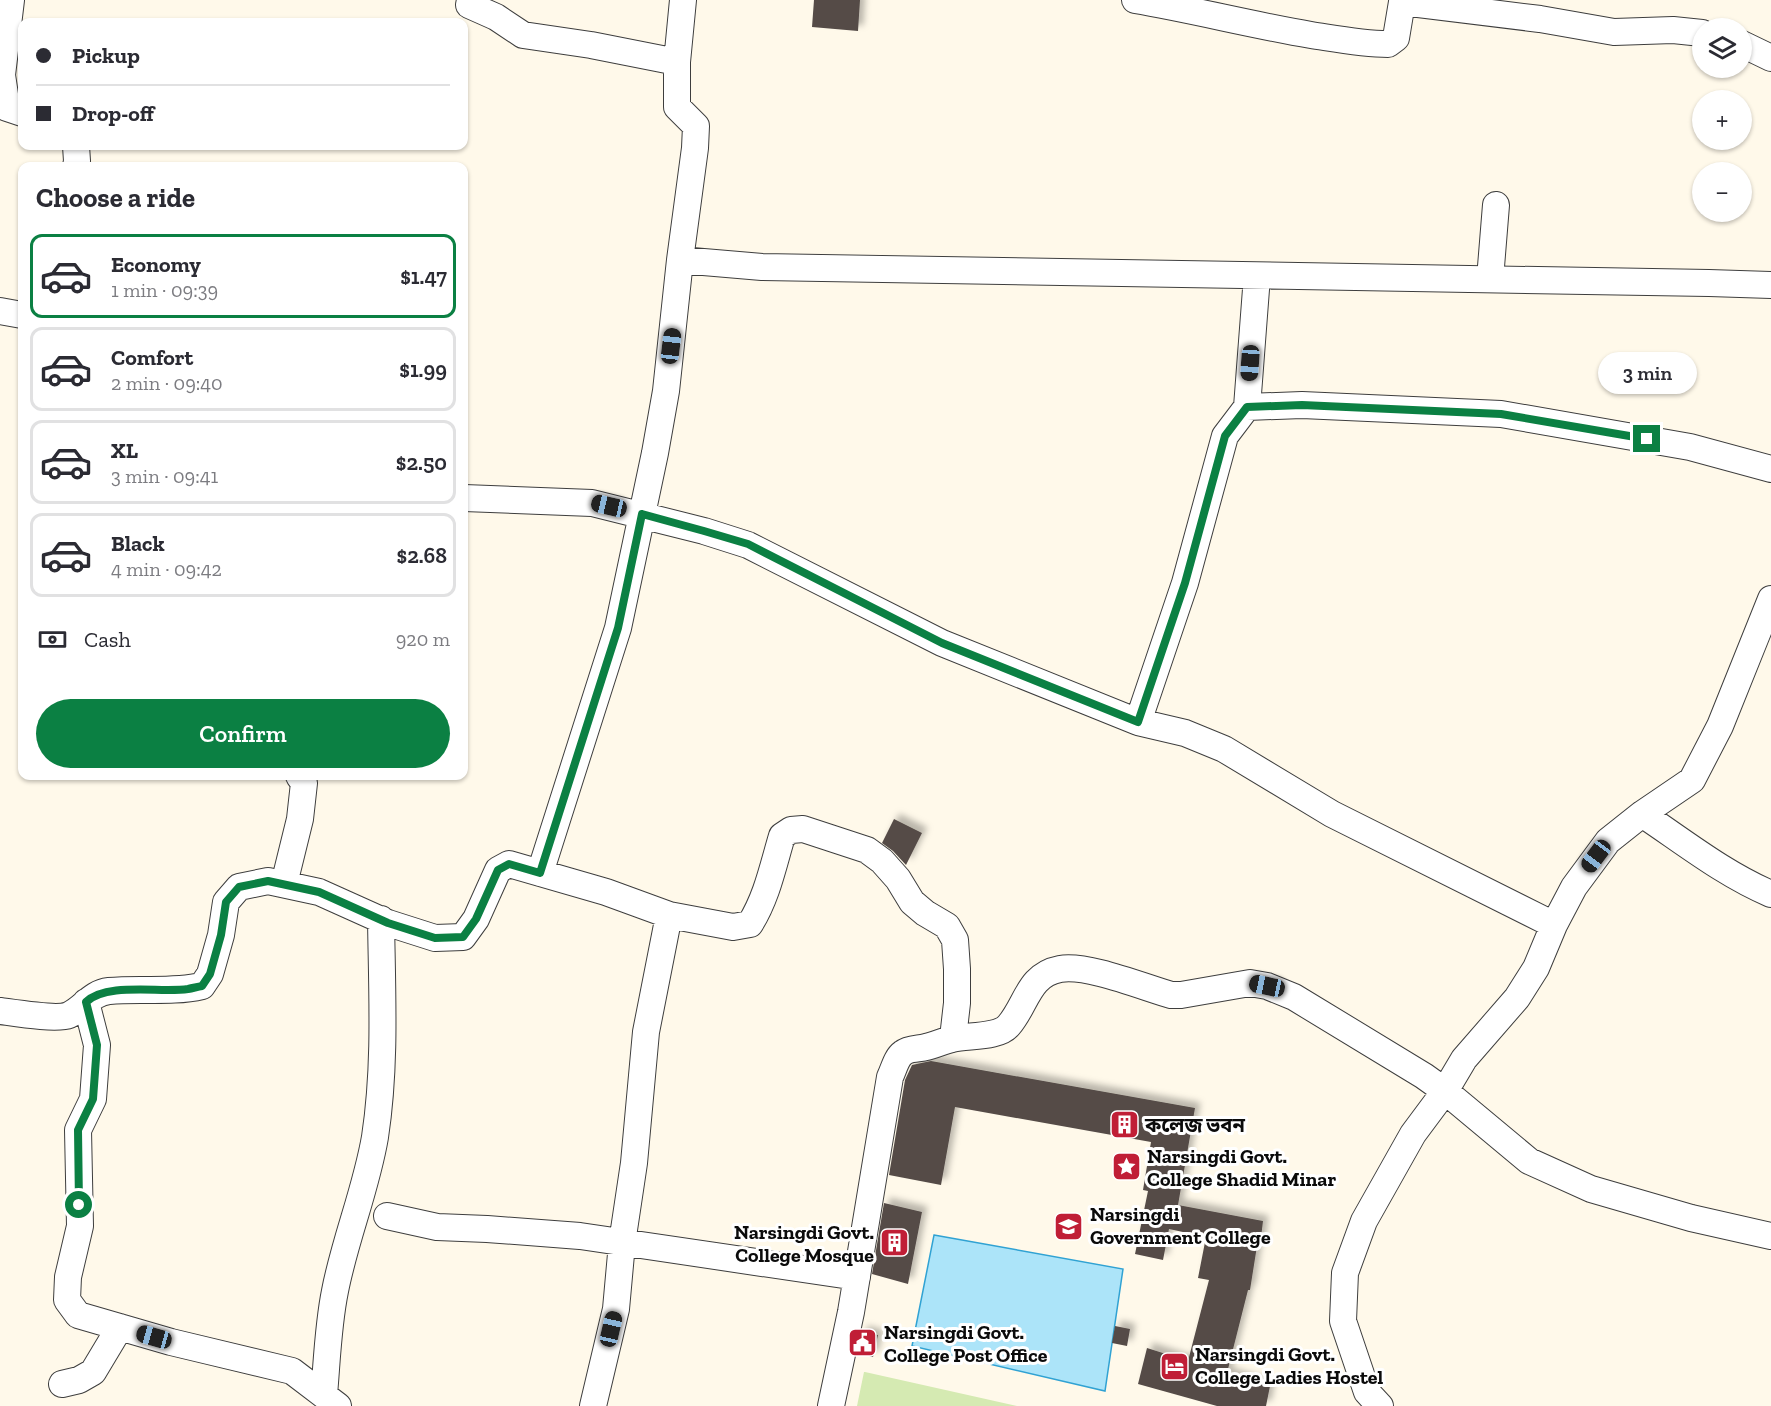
<!DOCTYPE html>
<html lang="en">
<head>
<meta charset="utf-8">
<style>
  body { margin:0; font-family:"Zilla Slab","Noto Sans Bengali",serif; background:#f7f7f7; color:#2b2b33; height:100vh; display:flex; flex-direction:column; font-size:22px; white-space:nowrap }
  * { box-sizing:border-box; margin:0 }
  p { font-size:20px; color:#7c7c81 }
  .icon { flex:none; width:33px; height:33px; fill:none; stroke:currentColor; stroke-width:2; stroke-linecap:round; stroke-linejoin:round }
  .map { position:relative; flex:1; overflow:hidden }
  .drawer { position:absolute; left:18px; top:162px; width:450px; height:618px; display:flex; flex-direction:column; background:#fff; border-radius:12px; box-shadow:0 2px 4px #0004 }
  .drawer>* { flex:none }
  .hud { position:absolute; left:18px; top:18px; width:450px; height:132px; border-radius:12px; box-shadow:0 2px 4px #0004; display:grid; align-content:center; height:132px; padding:0 18px; background:#fff }
  .tools { position:absolute; left:1692px; top:18px; display:grid; gap:12px }
  .tools a { display:grid; place-items:center; width:60px; height:60px; border-radius:50%; background:#fff; box-shadow:0 2px 4px #0004; font-size:30px }
  .end { position:absolute; width:27px; height:27px; margin:-14px; border:8px solid #0b8043; background:#fff; box-shadow:0 0 0 3px #fff }
  .from { border-radius:50% }
  .bubble { position:absolute; height:42px; border-radius:21px; background:#fff; box-shadow:0 2px 4px #0004; font-size:20px; font-weight:600; line-height:42px; text-align:center }
  .car { position:absolute; width:18px; height:36px; margin:-18px -9px; border-radius:8px; box-shadow:0 0 4px 2px #0007; background:linear-gradient(#222 24%,#8ab4d8 0 40%,#222 0 76%,#8ab4d8 0 86%,#222 0) }
  .hud b { display:flex; align-items:center; gap:21px; height:57px; font-size:22px }
  .hud b+b { border-top:2px solid #e1e1e2 }
  .hud i { width:15px; height:15px; background:#2b2b33 }
  ul { padding:0; list-style:none }
  li { display:flex; align-items:center; gap:18px; height:84px; margin:0 12px 9px; padding:0 6px; border:3px solid #e1e1e2; border-radius:12px }
  li div { flex:1 }
  li b { display:block; font-size:22px }
  li em { font-style:normal; font-weight:600 }
  li.selected { border-color:#0b8043 }
  li>.icon { width:54px; height:54px; stroke-width:1.5 }
  h2 { padding:0 18px; font-size:27px; line-height:72px }
  .pay { display:flex; align-items:center; gap:15px; height:66px; padding:0 18px; font-size:22px }
  .pay p { margin-inline-start:auto }
  .button { display:flex; gap:12px; margin-top:auto; padding:12px 18px }
  .button a { flex:1; height:69px; border-radius:36px; background:#0b8043; color:#fff; font-size:24px; font-weight:600; line-height:69px; text-align:center }
  .map>svg:first-child { display:block }
</style>
</head>
<body>
<div class="map">
<svg width="1771" height="1406" viewBox="0 0 1771 1406">
  <defs>
    <filter id="shadow"><feDropShadow dx="5.5" dy="-5.5" stdDeviation="3" flood-color="#0004"/></filter>
  </defs>
  <rect width="100%" height="100%" fill="#fff9ea"/>
  <path fill="#d5eab2" d="M864,1372h1l152,34h-160z"/>
  <path fill="#ace4f9" stroke="#30a2d3" stroke-width="1.5" d="M934,1235l189,34 -18,122 -193,-45z"/>
  <path fill="#544b47" filter="url(#shadow)" d="M814,0h46l-2,31 -46,-4z
    M894,819l28,14 -16,32 -13,-14 -11,-8z
    M931,1061l264,47 -17,97 85,16 -3,25h-3l-7,44h-2l-21,83 43,13 -4,20h-49l-79,-22 9,-36 41,13 21,-81 -11,-2 8,-41 -37,-8 -6,31 -28,-6 13,-63 -5,-1 8,-48 -196,-35 -14,78 -52,-10 16,-95 7,-15z
    M884,1203l38,9 -14,72 -36,-10z
    M1115,1326l15,3 -3,17 -15,-3z
    M862,1331l16,4 -5,22 -15,-4z"/>
  <g fill="none" stroke-linecap="round" stroke-linejoin="round">
    <defs>
      <path id="minor" d="M11,0l-9,75 5,33 15,5
        M470,0l-1,5 27,12 27,18 68,10 86,17
        M1135,0c59,10 117,25 176,35 26,4 51,9 77,9l8,-6 6,-36 138,17 74,13 59,-2 29,3
        M1742,44l29,14
        M76,166l1,-5 -1,-15
        M680,260l82,7 947,16 62,2
        M1490,279l6,-74
        M0,311l22,4
        M1247,407l10,-131
        M464,498l128,5 112,28 44,14 194,98 196,79 47,11 39,16 108,65 222,111
        M1138,722l47,-139 40,-147 22,-29 55,-2 199,9 189,33 81,22
        M1642,814c42,28 82,60 129,80
        M540,873l78,-245 37,-175 11,-62 14,-131 15,-112 1,-22 -19,-19v-45l6,-62
        M284,884l16,-65 4,-36 -5,-7
        M86,1002l11,43 -4,54 -15,31 2,96 -12,51 -1,23 11,15 93,27 121,29 46,35
        M0,1011c15,2 57,9 69,4 15,-7 22,-22 40,-24 31,-3 63,2 93,-5l8,-12 11,-39 5,-33 13,-15 29,-6 51,11 69,31 47,15 28,-1 13,-18 22,-49 11,-6 97,28 63,23 64,12 17,-3c17,-27 23,-58 32,-88l9,-6 12,-1 64,21 15,11 16,18 14,23 13,11 22,13 8,14 2,29v34l-4,35
        M387,1216l50,11 50,2 93,7 277,41
        M62,1384l17,-4 14,-8 27,-45
        M324,1395c3,-34 4,-70 11,-104 10,-52 31,-101 40,-154 11,-72 7,-145 6,-218
        M593,1406l23,-97 6,-66 12,-80 12,-131 23,-117
        M831,1406l20,-94 39,-235c4,-8 6,-19 13,-24 6,-5 16,-4 23,-6 9,-2 17,-6 26,-8 15,-4 47,-1 57,-14 18,-21 19,-50 51,-56 27,-5 83,18 111,26h10l69,-12 17,3 27,11 130,79 21,15 84,70 62,28 100,29 80,18
        M1380,1406l-13,-14 -24,-71 2,-48 19,-52 49,-87 32,-43 19,-32 53,-61 19,-30 18,-43 20,-38 34,-46 34,-27 50,-34 28,-54 51,-127"/>
    </defs>
    <use href="#minor" stroke="#3e3e3e" stroke-width="28"/>
    <use href="#minor" stroke="#fff" stroke-width="26"/>
  </g>
  <g fill="none" stroke-linecap="round" stroke-linejoin="round">
    <path stroke="#0b8043" stroke-width="8" d="M79,1205l-1,-75 15,-31 4,-54 -11,-43c21,-20 74,-9 102,-13 5,-1 9,-2 14,-3l8,-12 11,-39 5,-33 13,-15 29,-6 51,11 69,31 47,15 28,-1 13,-18 22,-49 11,-6 31,9 78,-245 24,-114 62,17 44,13 194,99 196,79 47,-139 40,-147 22,-29 55,-2 199,9 146,25"/>
  </g>
  <defs>
    <symbol id="building-square" viewBox="-11 -11 22 22"><rect x="-9" y="-9" width="18" height="18" rx="4" fill="#c01e36" stroke="#fff"/><path d="M-4-6H4V6H1V3H-1V6H-4ZM-2.5-4.3h1.7v1.8h-1.7ZM.8-4.3h1.7v1.8H.8ZM-2.5-1h1.7V.8h-1.7ZM.8-1h1.7V.8H.8Z" fill="#fff"/></symbol>
    <symbol id="sight-square" viewBox="-11 -11 22 22"><rect x="-9" y="-9" width="18" height="18" rx="4" fill="#c01e36" stroke="#fff"/><path d="M0-6L1.8-2.2L6-1.7L2.9 1.2L3.7 5.4L0 3.3L-3.7 5.4L-2.9 1.2L-6-1.7L-1.8-2.2Z" fill="#fff"/></symbol>
    <symbol id="university-square" viewBox="-11 -11 22 22"><rect x="-9" y="-9" width="18" height="18" rx="4" fill="#c01e36" stroke="#fff"/><path d="M0-5L7-2L0 1L-7-2ZM-4 1L0 2.5L4 1V4Q0 6-4 4Z" fill="#fff"/></symbol>
    <symbol id="civic-square" viewBox="-11 -11 22 22"><rect x="-9" y="-9" width="18" height="18" rx="4" fill="#c01e36" stroke="#fff"/><path d="M-.6-6.5H3V-4.5H.6V-3L4-1V1h2V6H-6V1h2V-1L-.6-3ZM-1.2 2.5V6h2.4V2.5Z" fill="#fff"/></symbol>
    <symbol id="hotel-square" viewBox="-11 -11 22 22"><rect x="-9" y="-9" width="18" height="18" rx="4" fill="#c01e36" stroke="#fff"/><path d="M-6-4.5h1.5V1H6V5H4.5V3h-9V5H-6ZM-4 0a1.8 1.8 0 1 1 3.6 0ZM.5 0V-2.5h3Q6-2.5 6 0Z" fill="#fff"/></symbol>
  </defs>
  <g fill-rule="evenodd">
    <use href="#building-square" x="1108" y="1108" width="33" height="33"/>
    <use href="#sight-square" x="1110" y="1150" width="33" height="33"/>
    <use href="#university-square" x="1052" y="1210" width="33" height="33"/>
    <use href="#building-square" x="878" y="1226" width="33" height="33"/>
    <use href="#civic-square" x="846" y="1326" width="33" height="33"/>
    <use href="#hotel-square" x="1158" y="1350" width="33" height="33"/>
  </g>
  <g text-anchor="middle" dominant-baseline="central" stroke-width="6" stroke-linejoin="round" paint-order="stroke">
    <g font-size="20" font-weight="bold" fill="#0b0b0b" stroke="#fff" text-anchor="start">
      <text x="1145" y="1125">কলেজ ভবন</text>
      <text x="1147" y="1156">Narsingdi Govt.<tspan x="1147" dy="23">College Shadid Minar</tspan></text>
      <text x="1090" y="1214">Narsingdi<tspan x="1090" dy="23">Government College</tspan></text>
      <text x="874" y="1232" text-anchor="end">Narsingdi Govt.<tspan x="874" dy="23">College Mosque</tspan></text>
      <text x="884" y="1332">Narsingdi Govt.<tspan x="884" dy="23">College Post Office</tspan></text>
      <text x="1195" y="1354">Narsingdi Govt.<tspan x="1195" dy="23">College Ladies Hostel</tspan></text>
    </g>
  </g>
</svg>
<div class="tools">
<a><svg class="icon" aria-label="layers" viewBox="0 0 24 24"><path d="M12 4l9 5-9 5-9-5zM3 14l9 5 9-5"/></svg></a>
<a>+</a>
<a>−</a>
</div>
<i class="end from" style="left:79px;top:1205px"></i>
<i class="end" style="left:1647px;top:439px"></i>
<div class="bubble" style="left:1598px;top:352px;width:99px">3 min</div>
<i class="car" style="left:671px;top:346px;rotate:7deg"></i>
<i class="car" style="left:1250px;top:363px;rotate:184deg"></i>
<i class="car" style="left:609px;top:506px;rotate:283deg"></i>
<i class="car" style="left:1596px;top:856px;rotate:217deg"></i>
<i class="car" style="left:1267px;top:986px;rotate:282deg"></i>
<i class="car" style="left:611px;top:1329px;rotate:13deg"></i>
<i class="car" style="left:154px;top:1337px;rotate:286deg"></i>
<div class="hud">
<b><i class="from"></i>Pickup</b>
<b><i></i>Drop-off</b>
</div>
<section class="drawer">
<h2>Choose a ride</h2>
<ul>
<li class="selected"><svg class="icon" aria-label="car" viewBox="0 0 24 24"><path d="M5 17H2v-5l4-1 3-4h7l3 4 3 1v5h-3M9 17h6M6 11h13"/><circle cx="7" cy="17" r="2"/><circle cx="17" cy="17" r="2"/></svg><div><b>Economy</b><p>1 min · 09:39</p></div><em>$1.47</em></li>
<li><svg class="icon" aria-label="car" viewBox="0 0 24 24"><path d="M5 17H2v-5l4-1 3-4h7l3 4 3 1v5h-3M9 17h6M6 11h13"/><circle cx="7" cy="17" r="2"/><circle cx="17" cy="17" r="2"/></svg><div><b>Comfort</b><p>2 min · 09:40</p></div><em>$1.99</em></li>
<li><svg class="icon" aria-label="car" viewBox="0 0 24 24"><path d="M5 17H2v-5l4-1 3-4h7l3 4 3 1v5h-3M9 17h6M6 11h13"/><circle cx="7" cy="17" r="2"/><circle cx="17" cy="17" r="2"/></svg><div><b>XL</b><p>3 min · 09:41</p></div><em>$2.50</em></li>
<li><svg class="icon" aria-label="car" viewBox="0 0 24 24"><path d="M5 17H2v-5l4-1 3-4h7l3 4 3 1v5h-3M9 17h6M6 11h13"/><circle cx="7" cy="17" r="2"/><circle cx="17" cy="17" r="2"/></svg><div><b>Black</b><p>4 min · 09:42</p></div><em>$2.68</em></li>
</ul>
<div class="pay"><svg class="icon" aria-label="cash" viewBox="0 0 24 24"><path d="M3 7h18v10H3z"/><circle cx="12" cy="12" r="2"/></svg>Cash<p>920 m</p></div>
<div class="button"><a>Confirm</a></div>
</section>
</div>
</body>
</html>
